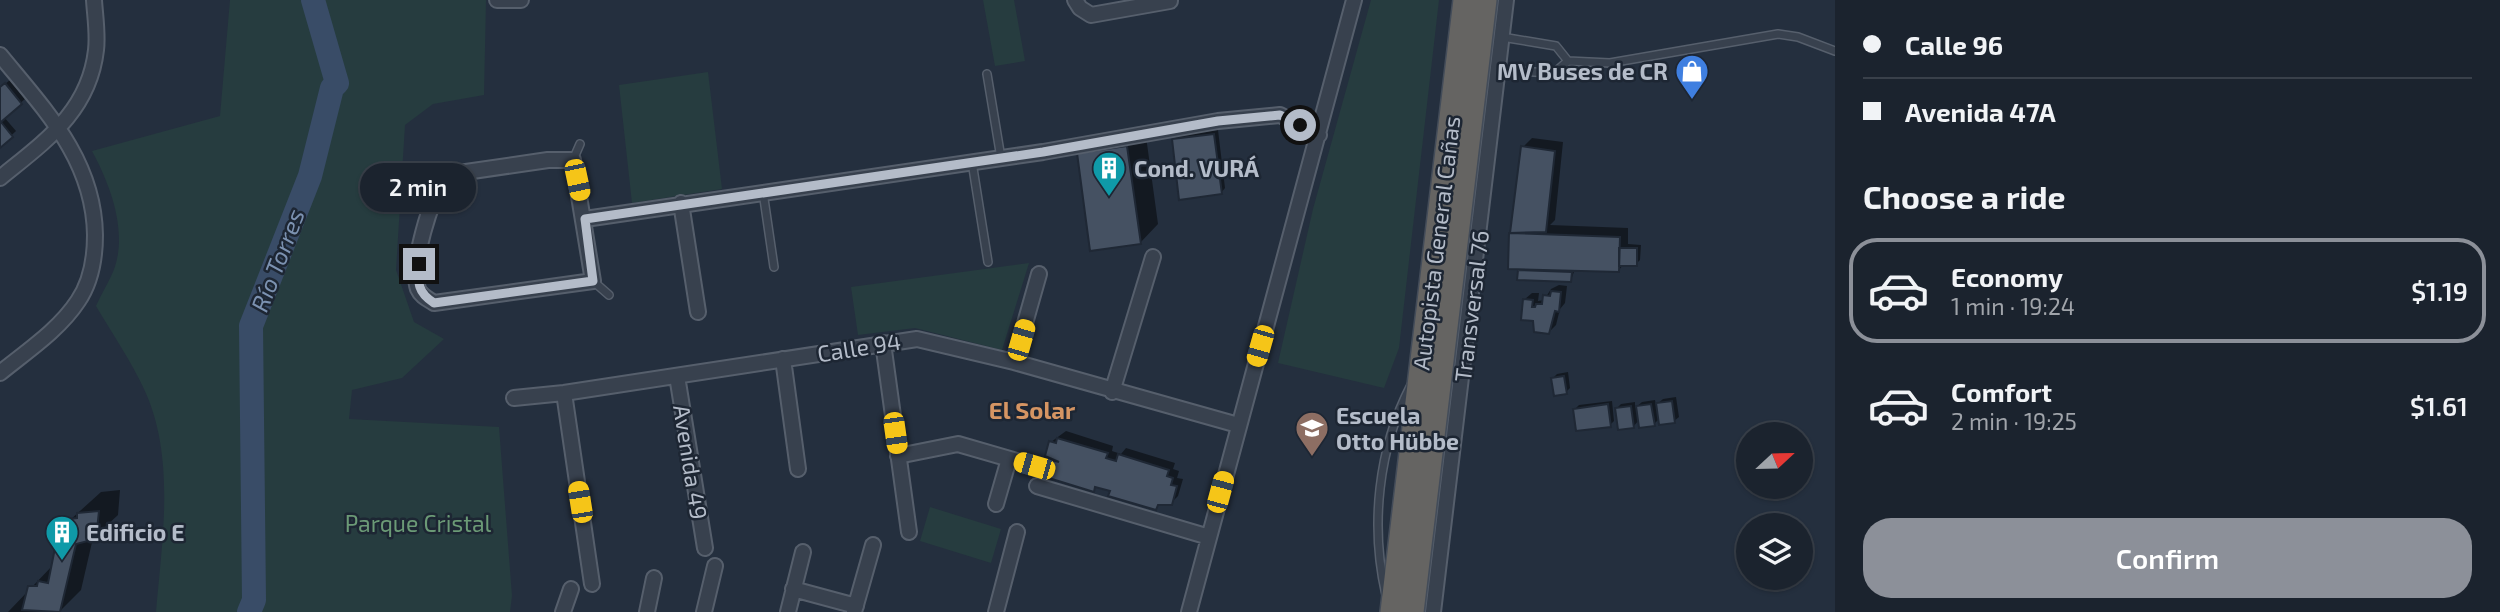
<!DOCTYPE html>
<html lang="en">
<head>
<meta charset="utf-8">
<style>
  body { margin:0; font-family:"Exo 2",sans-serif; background:#242b36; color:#f1f3f6; height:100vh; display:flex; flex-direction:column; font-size:26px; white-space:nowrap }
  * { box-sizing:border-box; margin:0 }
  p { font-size:23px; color:#a0a4aa }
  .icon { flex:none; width:38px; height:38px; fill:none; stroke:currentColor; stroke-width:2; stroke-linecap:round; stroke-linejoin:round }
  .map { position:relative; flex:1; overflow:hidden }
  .side { display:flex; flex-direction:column; background:#1b232e; width:665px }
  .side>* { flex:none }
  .banner { display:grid; align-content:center; height:154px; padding:0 28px; background:#1b232e }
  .needle { width:46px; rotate:68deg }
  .tools { position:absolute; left:1736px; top:422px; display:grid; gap:14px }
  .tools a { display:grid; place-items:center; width:77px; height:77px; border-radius:50%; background:#1b232e; box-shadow:0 2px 5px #0004,0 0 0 2px #39404a; font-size:35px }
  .end { position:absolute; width:32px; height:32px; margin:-16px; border:9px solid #b4bcc9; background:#111; box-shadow:0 0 0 4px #111 }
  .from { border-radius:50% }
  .bubble { position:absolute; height:49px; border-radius:24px; background:#1b232e; box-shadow:0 2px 5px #0004,0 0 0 2px #39404a; font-size:23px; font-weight:600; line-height:49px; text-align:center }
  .car { position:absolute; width:21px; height:42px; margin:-21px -10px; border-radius:9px; box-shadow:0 0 5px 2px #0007; background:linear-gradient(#f5c518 24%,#345 0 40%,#f5c518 0 76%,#345 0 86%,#f5c518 0) }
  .banner b { display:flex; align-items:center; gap:24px; height:66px; font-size:26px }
  .banner b+b { border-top:2px solid #39404a }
  .banner i { width:18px; height:18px; background:#f1f3f6 }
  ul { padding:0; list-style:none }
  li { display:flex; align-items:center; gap:21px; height:105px; margin:0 14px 10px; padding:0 14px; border:4px solid transparent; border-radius:28px }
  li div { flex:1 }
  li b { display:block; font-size:26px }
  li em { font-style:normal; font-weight:600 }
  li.selected { border-color:#8c9099 }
  li>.icon { width:63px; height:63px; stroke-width:1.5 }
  h2 { padding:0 28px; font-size:32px; line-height:84px }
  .action { display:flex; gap:14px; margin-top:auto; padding:14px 28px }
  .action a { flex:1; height:80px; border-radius:28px; background:#8c9099; color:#fff; font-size:28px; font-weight:600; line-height:80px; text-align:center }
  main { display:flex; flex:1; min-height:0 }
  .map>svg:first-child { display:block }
</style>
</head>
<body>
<main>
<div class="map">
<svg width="1835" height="612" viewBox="0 0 1835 612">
  <rect width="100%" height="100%" fill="#242f3e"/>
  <path fill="#263c3f" d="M230,0h256l-2,95 -51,9 -28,21 -9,145 18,52 30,17 -42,39 -50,12 -3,29 150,8 13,169 -2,16h-354c6,-71 20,-155 -12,-223 -13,-28 -32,-56 -48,-83 5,-11 12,-23 17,-34 16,-39 -3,-88 -21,-121l128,-35z
    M983,0h31l11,61 -30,5z
    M1371,0h68l-40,348 -15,40 -106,-25 35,-154z
    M708,72l14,117 -90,14 -13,-118z
    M1029,263l-27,87 -87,-22 -57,7 -7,-48z
    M930,507l71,22 -10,34 -71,-22z"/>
  <path fill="#0007" d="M10,80l15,19 -21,18 12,14 -16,15v-58z
    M1145,129l13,95 -18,19 -61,-90 18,-18z
    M1218,130l7,58 -4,5 -47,-54 4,-4z
    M1532,138l31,4 -8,78 -5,5 78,3v16l13,1 -1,15 -4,4h-12l-6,7 -43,-2 -4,11 -52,-9 4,-4 -12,-34 12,-86z
    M1559,285l8,1 -2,17 -5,6 -4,16 -7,7 -15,-13 -9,-20 7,-6h7l-1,8 6,-1 7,-11z
    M1568,372l2,16 -4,4 -13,-14 4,-4z
    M1676,397l3,20 -5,4 -14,-3 -6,6 -15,-4 -6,7 -16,-19 4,-4 14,-2v6l7,-6 13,-2 1,5 7,-6z
    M1612,401l2,20 -4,4 -35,-16 4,-4z
    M1066,431l47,15 -1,5 9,3 5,-6 49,15 -2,6 6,2 -2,7 6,1 -5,17 -7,7h-10l-5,5 -59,-22 -4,4 -47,-32 5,-16z
    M120,490l-2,25 -25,23 -12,52 -22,22h-51l46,-48 6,-30 10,-14 31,-28z"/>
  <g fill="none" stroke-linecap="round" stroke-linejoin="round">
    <path stroke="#394c67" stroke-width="24" d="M249,612l5,-12 -3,-274 59,-150 22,-88 5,-5 -24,-83"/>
  </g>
  <path fill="#455162" stroke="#1f2835" stroke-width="2" d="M5,83l17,21 -21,18 12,15 -13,11v-61z
    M1214,134l8,60 -43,6 -7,-61z
    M1127,146l14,98 -51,7 -13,-98z
    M1521,146l34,5 -9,81 -36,1z
    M1509,233l111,4 -1,35 -111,-3z
    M1619,248h18v18h-18z
    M1518,270l54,2 -1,10 -54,-2z
    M1551,291l10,1 -2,20 -4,-1 -6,23 -15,-2 -1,-11 -12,-1 2,-21 10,1 -1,7h3l1,-3h6l1,-9 7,1z
    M1564,376l3,18 -13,2 -3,-18z
    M1672,401l3,22 -16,2 -3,-22z
    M1608,404l3,23 -35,4 -3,-22z
    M1651,404l4,22 -16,2 -3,-22z
    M1631,406l3,22 -16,2 -3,-22z
    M1057,438l51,15 -2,5 10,3 2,-7 51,16 -2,6 6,2 -2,7 6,1 -5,19h-14l-2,5 -48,-14 2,-5 -15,-4 -1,5 -55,-17 5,-17 15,4 -14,-6 4,-15 7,2z
    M99,511l-3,28 -20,5 -16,68 -38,-2 6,-24h9l1,-5 10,2 10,-50 8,-1 3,-13 8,-1v-5z"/>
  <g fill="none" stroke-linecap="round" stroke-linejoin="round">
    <defs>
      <path id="service" d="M1502,37l54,9 12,15
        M1498,70l56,3 14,-12 42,2 168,-29 20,3 37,14
        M987,74l14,84
        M573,160l7,-16
        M972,162l16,100
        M763,192l11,75
        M593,281l16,14
        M1386,595c-16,-69 -8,-147 25,-210"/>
      <path id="minor" d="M497,0h24
        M1075,0l5,8 11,7 79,-14
        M0,55c45,55 94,105 95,180 0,22 -4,47 -17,66 -19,29 -51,50 -78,72
        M548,160h25l20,121 -159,22c-6,-4 -13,-7 -16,-14 -8,-23 13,-92 27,-111l7,-4z
        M0,178c44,-36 89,-66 96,-128 2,-16 -1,-34 -2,-50
        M681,203l17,109
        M585,219l458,-67 175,-31 62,-6 39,20
        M883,343l26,189
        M783,359l15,110
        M1014,362l25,-88
        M677,376l28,172
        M1112,392l41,-135
        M564,393l28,191
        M514,398l50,-5 353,-54 97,23 224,63
        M898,456l60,-12 76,22
        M1037,486l172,51
        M996,504l13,-45
        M793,589l63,17
        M563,612l8,-23
        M647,612l7,-34
        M704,612l11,-46
        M788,612l15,-60
        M854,612l19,-67
        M996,612l21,-80
        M1189,612l165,-612
        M1433,612l73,-612"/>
      <path id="trunk" d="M1392,612l73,-612
        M1412,612l73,-612"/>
    </defs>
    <use href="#service" stroke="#565f6c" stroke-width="10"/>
    <use href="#minor" stroke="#565f6c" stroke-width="18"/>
    <use href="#trunk" stroke="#434c59" stroke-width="26"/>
    <use href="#service" stroke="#38414e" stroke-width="7"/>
    <use href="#minor" stroke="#38414e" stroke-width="14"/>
    <use href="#trunk" stroke="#656462" stroke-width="23"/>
  </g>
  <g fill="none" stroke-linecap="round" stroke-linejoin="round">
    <path stroke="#b4bcc9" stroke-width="9" d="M419,264c-1,19 -2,28 15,39l159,-22 -8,-62 458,-67 175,-31 62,-6 20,10"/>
  </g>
  <defs>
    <symbol id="shop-pin" viewBox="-11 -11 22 30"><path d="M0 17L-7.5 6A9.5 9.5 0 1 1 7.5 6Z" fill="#3f7fe0" stroke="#1d2633"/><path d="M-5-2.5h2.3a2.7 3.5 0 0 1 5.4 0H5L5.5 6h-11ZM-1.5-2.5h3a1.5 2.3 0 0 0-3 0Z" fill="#fff"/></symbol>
    <symbol id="building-pin" viewBox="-11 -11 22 30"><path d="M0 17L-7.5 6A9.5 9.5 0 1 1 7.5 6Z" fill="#0f9aa8" stroke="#1d2633"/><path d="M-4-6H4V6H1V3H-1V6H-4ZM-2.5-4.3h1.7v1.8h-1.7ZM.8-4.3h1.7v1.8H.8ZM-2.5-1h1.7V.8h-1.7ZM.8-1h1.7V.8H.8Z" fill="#fff"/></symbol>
    <symbol id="school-pin" viewBox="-11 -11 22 30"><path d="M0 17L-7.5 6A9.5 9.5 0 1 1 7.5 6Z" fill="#8d6e63" stroke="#1d2633"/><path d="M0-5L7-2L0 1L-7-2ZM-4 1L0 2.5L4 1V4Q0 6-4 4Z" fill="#fff"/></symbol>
  </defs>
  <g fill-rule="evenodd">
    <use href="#shop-pin" x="1673" y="52" width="38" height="52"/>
    <use href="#building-pin" x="1090" y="149" width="38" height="52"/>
    <use href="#school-pin" x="1293" y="409" width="38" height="52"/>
    <use href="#building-pin" x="43" y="513" width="38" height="52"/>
  </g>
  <g text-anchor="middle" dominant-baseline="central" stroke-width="5" stroke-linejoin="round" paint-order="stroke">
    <g font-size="23" font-weight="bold" fill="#b4bcc9" stroke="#1d2633" text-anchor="start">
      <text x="1668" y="71" text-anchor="end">MV Buses de CR</text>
      <text x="1134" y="168">Cond. VURÁ</text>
      <text x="1336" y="415">Escuela<tspan x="1336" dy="26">Otto Hübbe</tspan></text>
      <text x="86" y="532">Edificio E</text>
    </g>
    <g font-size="23" fill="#b4bcc9" stroke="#1d2633">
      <text transform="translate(1436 243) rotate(-83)">Autopista General Cañas</text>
      <text transform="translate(1471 306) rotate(-83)">Transversal 76</text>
      <text transform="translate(859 347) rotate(-9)">Calle 94</text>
      <text transform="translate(691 462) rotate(81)">Avenida 49</text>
    </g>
    <g font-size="23" fill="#6b9a76" stroke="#1d2633">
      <text x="418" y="523">Parque Cristal</text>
    </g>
    <g font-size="24" font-style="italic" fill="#7c92b1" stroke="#1d2633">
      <text transform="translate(277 260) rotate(-69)">Río Torres</text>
    </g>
    <g font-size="24" font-weight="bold" fill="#d59563" stroke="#1d2633">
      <text x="1032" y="409">El Solar</text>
    </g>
  </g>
</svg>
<div class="tools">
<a><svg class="needle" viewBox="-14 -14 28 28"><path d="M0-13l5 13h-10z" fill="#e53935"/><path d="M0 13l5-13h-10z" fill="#a0a4aa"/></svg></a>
<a><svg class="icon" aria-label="layers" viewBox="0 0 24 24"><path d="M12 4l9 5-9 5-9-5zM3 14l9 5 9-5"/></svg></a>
</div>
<i class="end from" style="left:1300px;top:125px"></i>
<i class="end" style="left:419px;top:264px"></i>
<div class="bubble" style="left:360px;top:163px;width:116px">2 min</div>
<i class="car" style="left:577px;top:180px;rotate:168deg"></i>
<i class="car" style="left:1021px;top:340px;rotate:16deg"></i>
<i class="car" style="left:1260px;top:346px;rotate:196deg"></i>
<i class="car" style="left:895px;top:433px;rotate:172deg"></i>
<i class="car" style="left:1034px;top:466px;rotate:286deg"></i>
<i class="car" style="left:1220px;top:492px;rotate:15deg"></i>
<i class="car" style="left:580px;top:502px;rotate:351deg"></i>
</div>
<section class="side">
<div class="banner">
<b><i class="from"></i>Calle 96</b>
<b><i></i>Avenida 47A</b>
</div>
<h2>Choose a ride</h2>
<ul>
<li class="selected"><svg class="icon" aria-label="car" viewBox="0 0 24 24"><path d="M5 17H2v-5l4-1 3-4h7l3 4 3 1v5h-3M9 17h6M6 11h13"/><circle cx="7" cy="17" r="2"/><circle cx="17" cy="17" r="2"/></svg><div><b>Economy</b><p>1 min · 19:24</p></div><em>$1.19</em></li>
<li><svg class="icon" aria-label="car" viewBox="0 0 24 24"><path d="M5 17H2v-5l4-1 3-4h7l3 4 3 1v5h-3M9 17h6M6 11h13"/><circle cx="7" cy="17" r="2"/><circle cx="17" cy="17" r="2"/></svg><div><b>Comfort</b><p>2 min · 19:25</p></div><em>$1.61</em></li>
</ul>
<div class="action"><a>Confirm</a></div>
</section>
</main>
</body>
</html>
